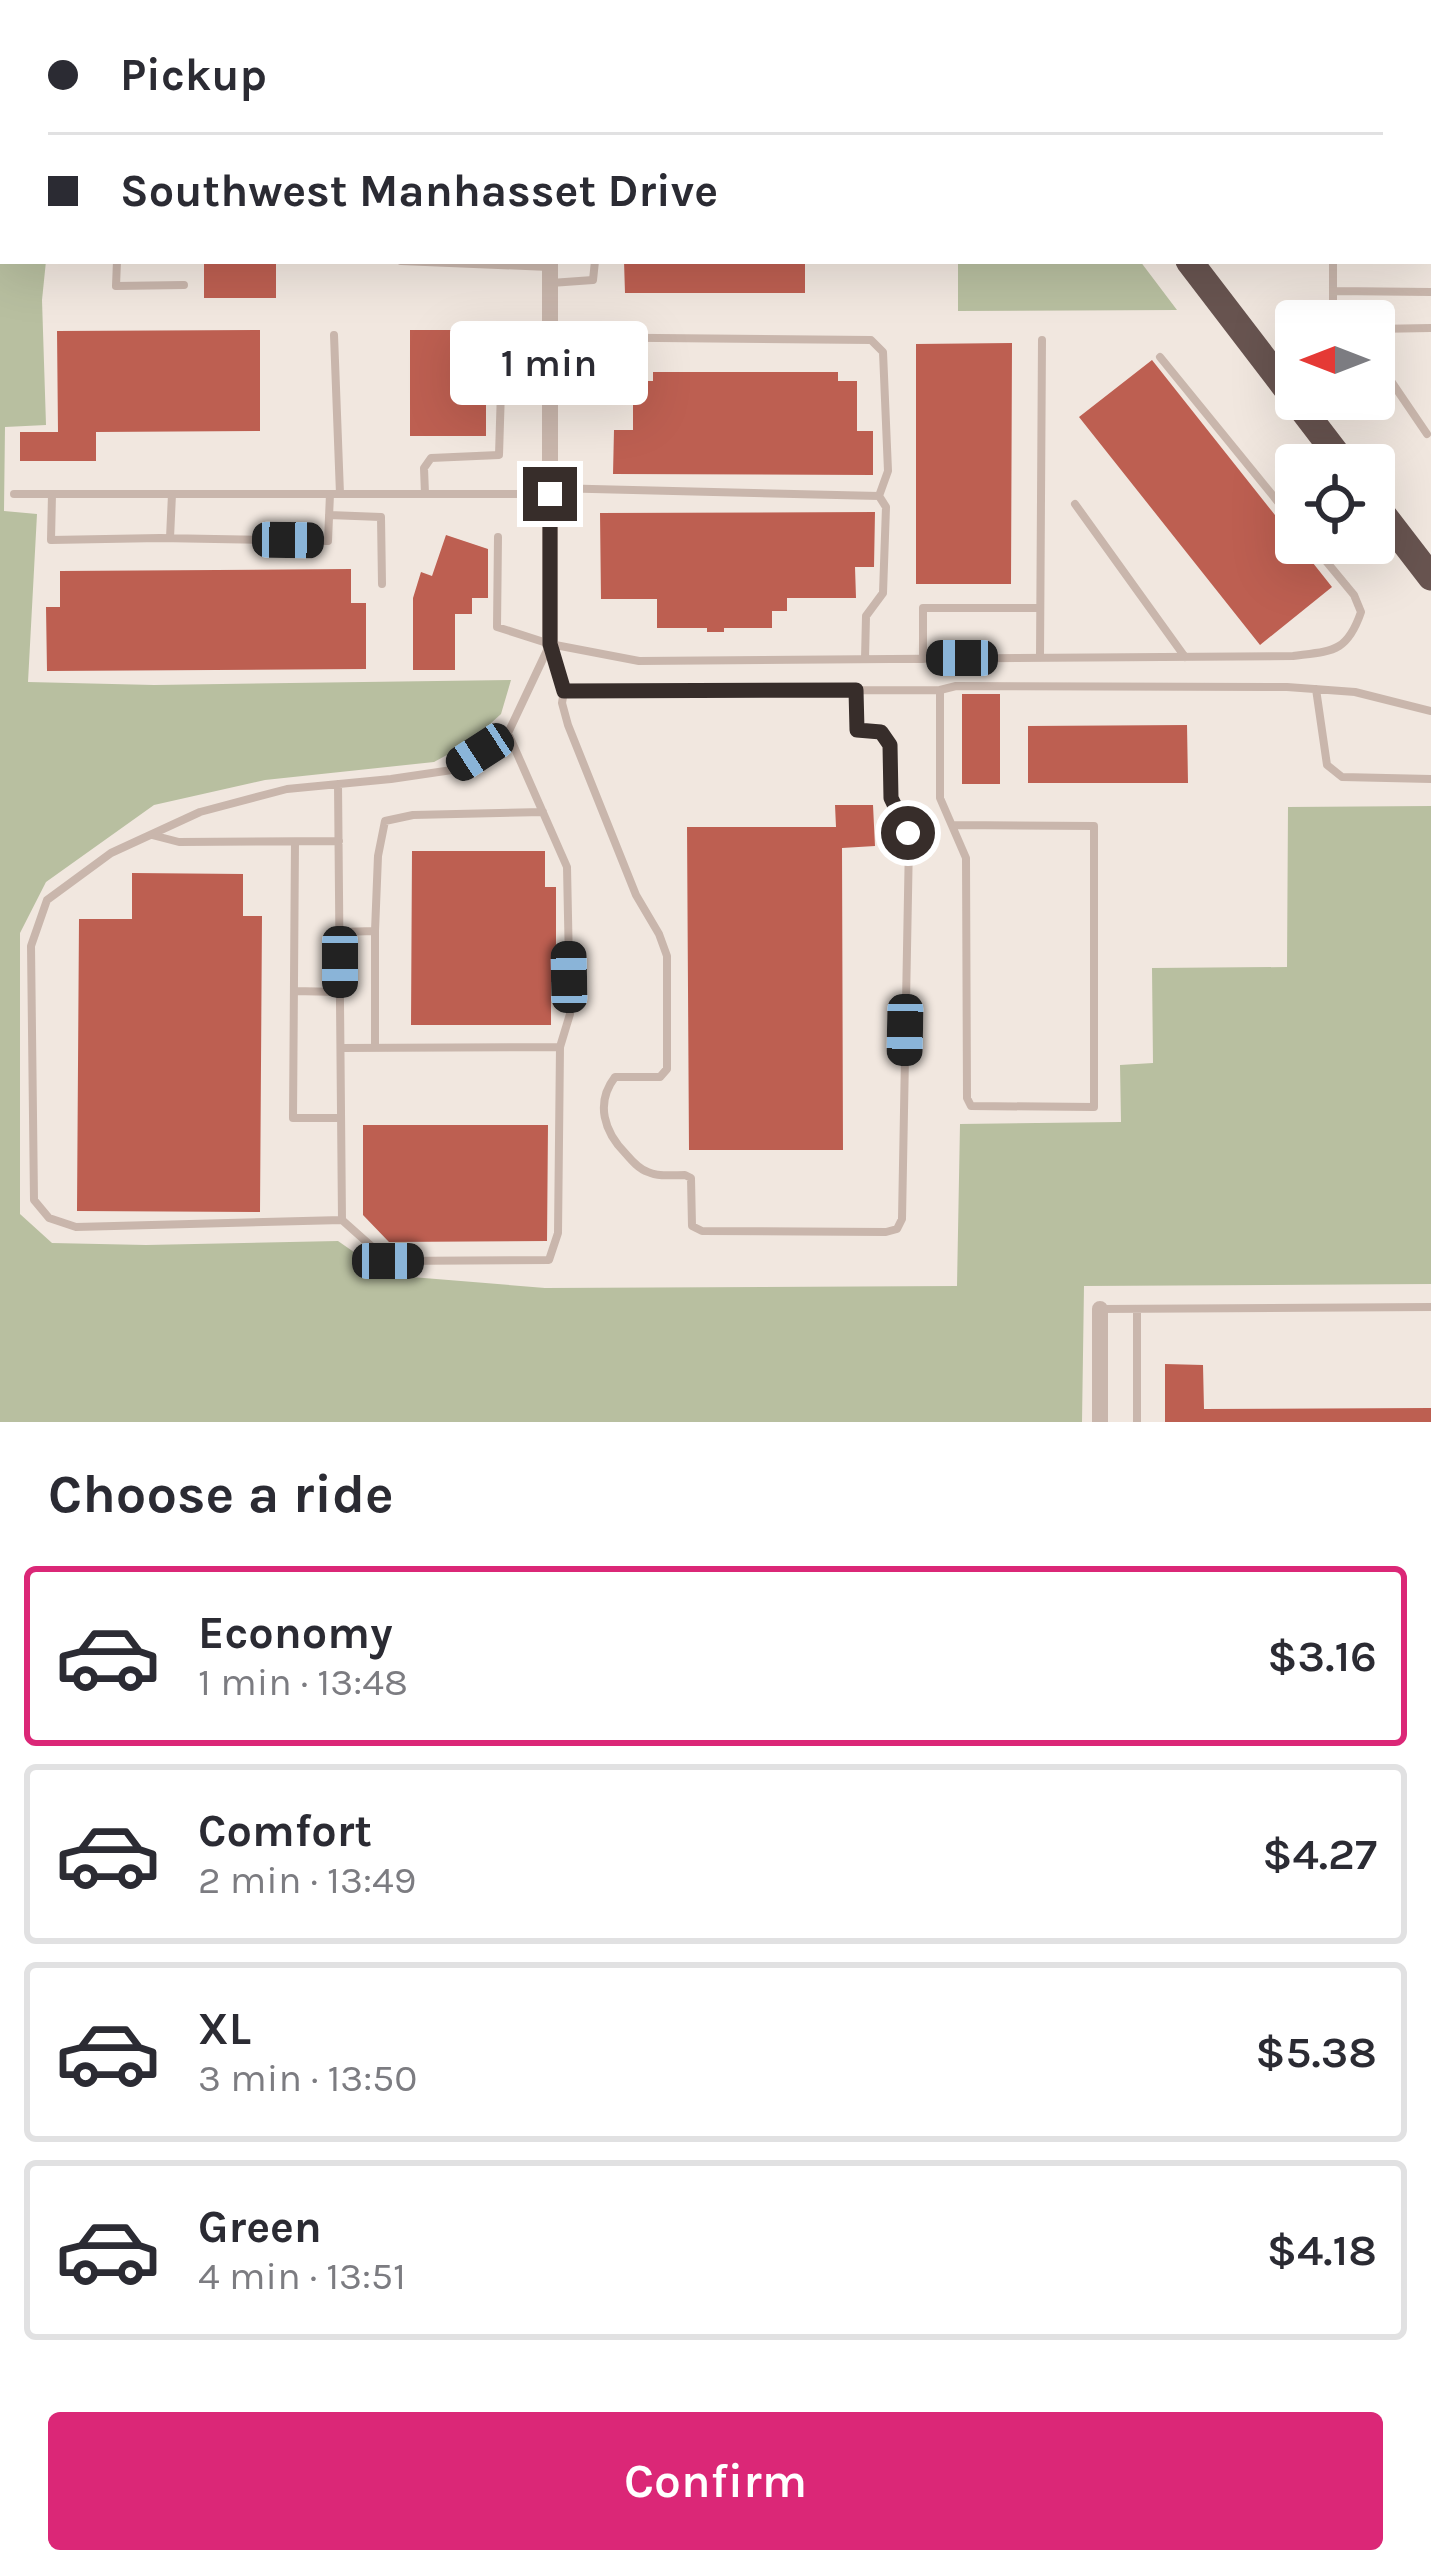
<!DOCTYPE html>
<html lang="en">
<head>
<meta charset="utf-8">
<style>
  body { margin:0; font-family:Karla,sans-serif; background:#f2f2f3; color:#2b2b33; height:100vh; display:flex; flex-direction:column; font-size:45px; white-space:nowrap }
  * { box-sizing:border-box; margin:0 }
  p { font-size:39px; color:#7c7c81 }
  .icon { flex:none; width:66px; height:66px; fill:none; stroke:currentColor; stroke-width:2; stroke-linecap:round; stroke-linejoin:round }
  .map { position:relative; height:1422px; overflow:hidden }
  .details { display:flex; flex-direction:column; background:#fff; flex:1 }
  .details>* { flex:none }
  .guide { position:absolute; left:0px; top:0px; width:1431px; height:264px; box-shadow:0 12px 48px #0002; display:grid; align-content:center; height:264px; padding:0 48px; background:#fff }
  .needle { width:78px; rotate:270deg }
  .buttons { position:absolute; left:1275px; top:300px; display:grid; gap:24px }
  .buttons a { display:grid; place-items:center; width:120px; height:120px; border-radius:12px; background:#fff; box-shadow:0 12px 48px #0002; font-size:60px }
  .end { position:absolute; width:54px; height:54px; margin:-27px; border:15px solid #372d2a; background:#fff; box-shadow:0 0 0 6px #fff }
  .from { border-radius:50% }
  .bubble { position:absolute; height:84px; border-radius:12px; background:#fff; box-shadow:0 12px 48px #0002; font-size:39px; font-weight:600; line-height:84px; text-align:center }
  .car { position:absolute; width:36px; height:72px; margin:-36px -18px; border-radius:15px; box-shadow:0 0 9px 3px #0007; background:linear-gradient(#222 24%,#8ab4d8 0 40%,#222 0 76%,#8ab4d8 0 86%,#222 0) }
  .guide b { display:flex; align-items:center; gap:42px; height:114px; font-size:45px }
  .guide b+b { border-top:3px solid #e1e1e2 }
  .guide i { width:30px; height:30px; background:#2b2b33 }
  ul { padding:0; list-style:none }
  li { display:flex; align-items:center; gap:36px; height:180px; margin:0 24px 18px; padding:0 24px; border:6px solid #e1e1e2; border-radius:12px }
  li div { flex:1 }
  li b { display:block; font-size:45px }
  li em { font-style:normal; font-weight:600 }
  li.selected { border-color:#db2777 }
  li>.icon { width:108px; height:108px; stroke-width:1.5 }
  h2 { padding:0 48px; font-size:54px; line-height:144px }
  .action { display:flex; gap:24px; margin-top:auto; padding:24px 48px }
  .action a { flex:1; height:138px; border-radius:12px; background:#db2777; color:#fff; font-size:48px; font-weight:600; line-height:138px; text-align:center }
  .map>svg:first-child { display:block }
</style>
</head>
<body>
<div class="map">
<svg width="1431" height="1422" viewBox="0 0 1431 1422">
  <rect width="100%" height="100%" fill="#f1e7df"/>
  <path fill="#b8bfa0" d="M0,0h76v3h-73v258h43l-4,39 4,125 -41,2 -1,84 33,3 -9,168 126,3 357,-5 -10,34 -32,29 -35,19 -169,18 -111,25 -108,77 -26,51v281l32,29 94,2 192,-4 49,34 158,13 412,-2 3,-162 161,-2 -1,-57 33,-2 -1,-95 135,-1 1,-160 143,-1v478l-347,2 -2,136h-1082z
    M958,261h182l37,49 -219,1z"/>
  <path fill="#bd5f51" d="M204,261h72v37h-72z
    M624,261h181v32h-180z
    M260,330v101l-164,1v29h-76v-29h38l-1,-101z
    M410,330h76v106h-76z
    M1012,343l-1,241h-95v-240z
    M1152,360l180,227 -72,58 -181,-228z
    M653,372h185v9h19v50h16v44l-260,-1 1,-44h19v-49h20z
    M875,512l-1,55h-19l1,31h-69v13h-15v17h-48v4h-17v-4h-50v-29h-56l-1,-86z
    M446,535l42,14v49h-16v16h-17v56h-42v-72l8,-26 11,4z
    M351,569v34h15v66l-319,2 -1,-64h14v-36z
    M962,694h38v90h-38z
    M1187,725l1,58h-160v-57z
    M835,805h38l2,41 -33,2 1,302h-154l-2,-323h149z
    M412,851h133v36h11v95h-5v43h-140z
    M132,873l111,1v42h19l-2,296 -183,-1 2,-292h53z
    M363,1125h185l-1,116 -158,1 -26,-27z
    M1165,1364l38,1 1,44 227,-1v14h-266z"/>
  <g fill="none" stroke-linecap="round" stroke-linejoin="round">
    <path stroke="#c9b6ac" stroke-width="8" d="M208,0v3
      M371,0v3
      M721,0l1,3
      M87,3l1,-3
      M1428,78h3
      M1428,238h3
      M117,261l-1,25 68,-1
      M401,261l148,6
      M1333,261v60
      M551,283l42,-3 2,-19
      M1333,291l98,1
      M1374,329l57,-1
      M334,335l6,159
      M553,337l318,3 12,12 5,119 -9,25 7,11 -3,86 -17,23 -1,43
      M1374,356l53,78
      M1160,357l136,167
      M1282,370l14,-11
      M552,488l327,8
      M14,494h535
      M52,494l-1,46 109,-2 168,3 2,-47
      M425,494l-1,-26 7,-10 68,-3 3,-98 3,-7 10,-5h34
      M1075,504l110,153
      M329,515l52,2 1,67
      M498,537l-1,90 53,17 89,17 654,-5c39,-5 54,-3 68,-44l-7,-17 -43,-52
      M170,538l2,-44
      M550,646l14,45 376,-1v108l26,60 1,240 4,8 123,1v-281l-141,-1
      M1040,658l2,-318
      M923,659v-51h117
      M1316,689l11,76 15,12 89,2
      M940,690l16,-4 331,1 68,5 76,19
      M564,691l-2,12 6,22 68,170 23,39 8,22v113l-7,8h-45c-20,26 -11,55 11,77 6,7 13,15 22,18 10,5 26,3 37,3l6,3 1,48 10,5 184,1 11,-3 5,-10 7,-378c-3,-17 -16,-32 -18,-48 -3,-22 5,-43 -10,-61l-24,-2 -1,-40
      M508,733l59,134 3,147 -10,33 -2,186 -9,27 -161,1 -46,-41 -266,7 -27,-9 -15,-18 -3,-254 16,-46 64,-47 89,-41 87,-23 104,-10 61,-9 56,-37 42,-89
      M338,784l4,436
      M152,835l27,7 160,-1
      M295,842l-2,276h48
      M375,931v117
      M340,932l35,-1 3,-75 7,-35 28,-6 130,-3
      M294,991l46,1
      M341,1048l219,-1
      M1101,1309l330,-2
      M1137,1422v-113"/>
    <path stroke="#c9b6ac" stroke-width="16" d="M551,0v3
      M550,644v-383
      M1100,1309v113"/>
    <path stroke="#685450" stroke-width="27" d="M996,0l2,3
      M1189,261l156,204
      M1374,503l57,74"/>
    <path stroke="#372d2a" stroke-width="4.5" stroke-dasharray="3 9" stroke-linecap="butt" d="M1428,34h3"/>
  </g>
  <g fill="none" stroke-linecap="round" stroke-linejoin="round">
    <path stroke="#372d2a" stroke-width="15" d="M550,494v150l14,47 292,-1 1,40 24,2 9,13 1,53 17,35"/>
  </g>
</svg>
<div class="buttons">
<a><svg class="needle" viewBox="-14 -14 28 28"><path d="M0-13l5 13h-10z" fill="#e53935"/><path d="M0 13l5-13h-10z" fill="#7c7c81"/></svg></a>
<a><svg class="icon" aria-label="locate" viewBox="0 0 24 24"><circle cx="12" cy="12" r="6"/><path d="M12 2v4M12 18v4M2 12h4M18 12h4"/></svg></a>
</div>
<i class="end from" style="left:908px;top:833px"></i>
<i class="end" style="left:550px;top:494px"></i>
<div class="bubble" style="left:450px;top:321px;width:198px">1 min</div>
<i class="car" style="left:288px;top:540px;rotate:91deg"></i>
<i class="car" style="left:962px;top:658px;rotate:270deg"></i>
<i class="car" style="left:480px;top:752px;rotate:237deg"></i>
<i class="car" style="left:340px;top:962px;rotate:180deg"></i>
<i class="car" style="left:569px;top:977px;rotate:359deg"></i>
<i class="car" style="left:905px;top:1030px;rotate:181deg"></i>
<i class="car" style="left:388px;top:1261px;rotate:90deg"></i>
<div class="guide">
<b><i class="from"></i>Pickup</b>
<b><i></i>Southwest Manhasset Drive</b>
</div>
</div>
<section class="details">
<h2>Choose a ride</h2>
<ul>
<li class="selected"><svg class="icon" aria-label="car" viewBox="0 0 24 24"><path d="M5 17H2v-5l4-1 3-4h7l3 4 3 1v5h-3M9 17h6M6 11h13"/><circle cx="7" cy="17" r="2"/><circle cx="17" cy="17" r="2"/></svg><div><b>Economy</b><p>1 min · 13:48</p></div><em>$3.16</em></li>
<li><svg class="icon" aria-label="car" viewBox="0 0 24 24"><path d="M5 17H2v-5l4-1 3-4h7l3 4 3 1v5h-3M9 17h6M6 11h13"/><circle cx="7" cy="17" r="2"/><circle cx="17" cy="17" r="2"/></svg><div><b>Comfort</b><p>2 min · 13:49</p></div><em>$4.27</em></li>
<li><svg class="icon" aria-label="car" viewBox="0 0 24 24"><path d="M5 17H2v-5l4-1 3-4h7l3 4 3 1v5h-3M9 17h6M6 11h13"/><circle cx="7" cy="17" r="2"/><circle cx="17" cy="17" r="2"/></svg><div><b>XL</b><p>3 min · 13:50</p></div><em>$5.38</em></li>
<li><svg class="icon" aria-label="car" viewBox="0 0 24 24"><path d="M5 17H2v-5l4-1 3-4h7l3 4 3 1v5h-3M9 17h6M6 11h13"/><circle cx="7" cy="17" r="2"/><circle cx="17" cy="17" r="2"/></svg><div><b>Green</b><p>4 min · 13:51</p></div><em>$4.18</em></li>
</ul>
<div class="action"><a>Confirm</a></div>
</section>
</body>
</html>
